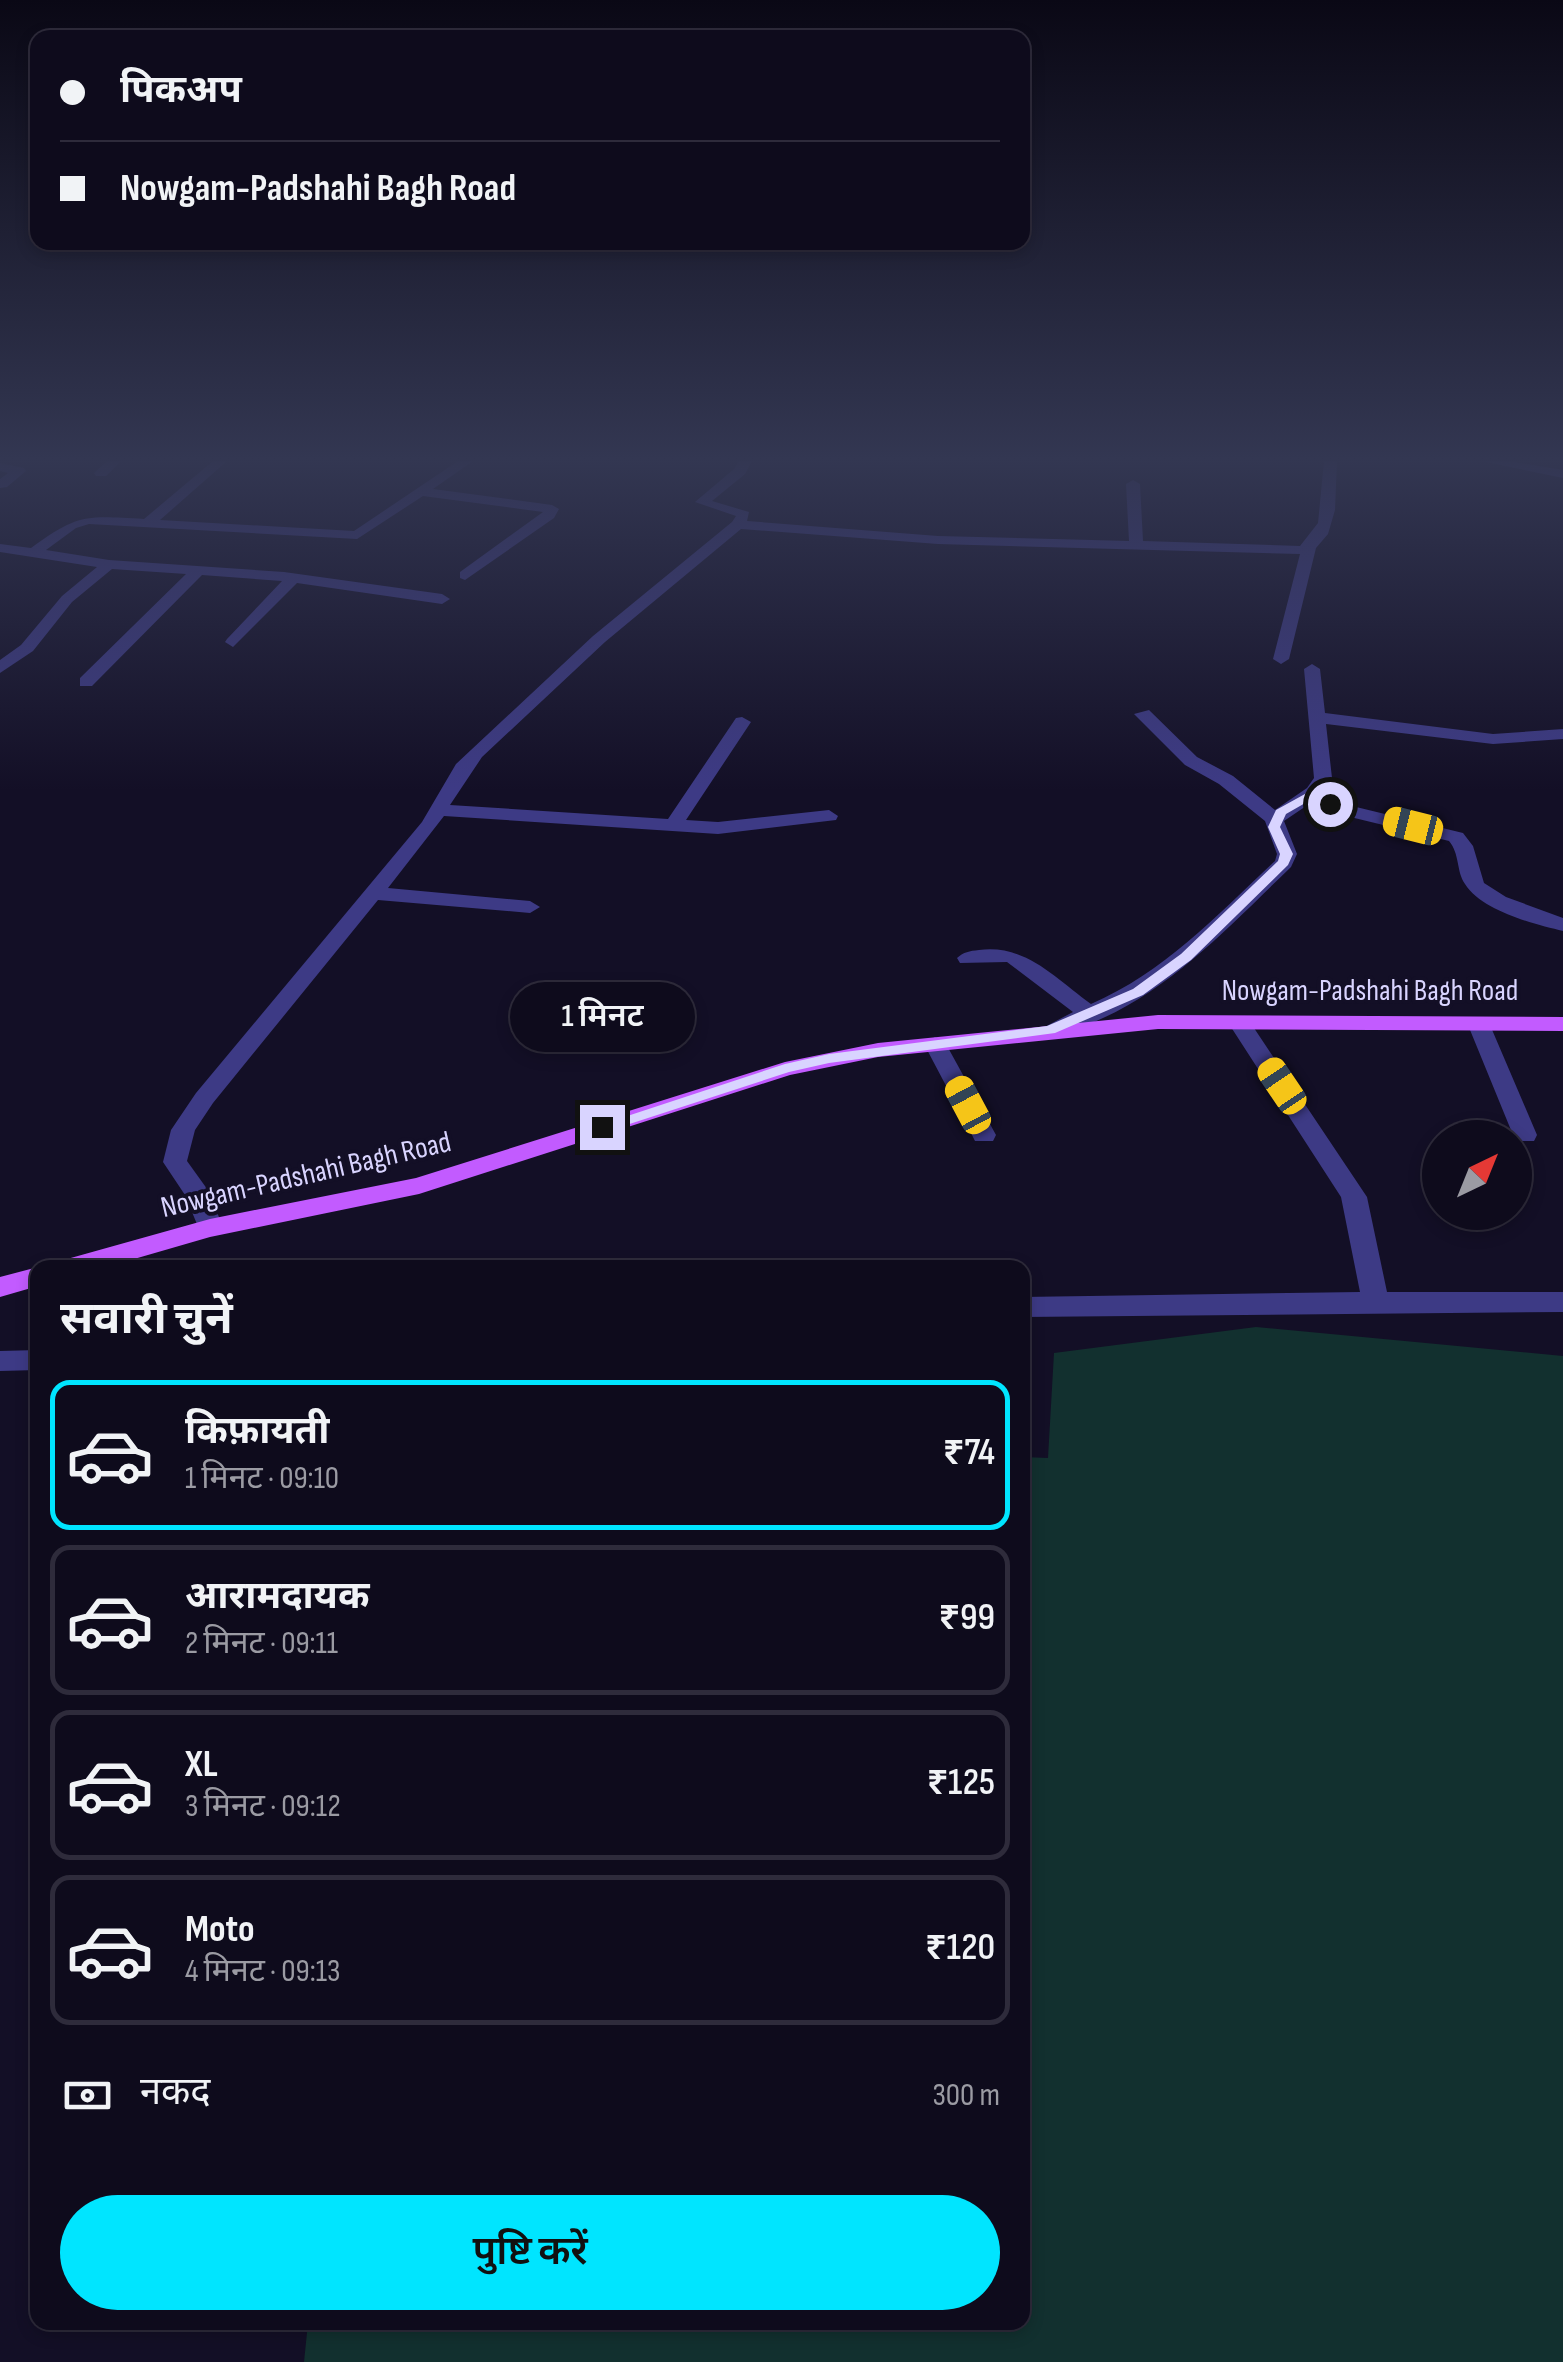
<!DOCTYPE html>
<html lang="hi">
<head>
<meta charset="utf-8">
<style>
  body { margin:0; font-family:"Sofia Sans Condensed","Noto Sans Devanagari",sans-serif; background:#171425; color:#f1f3f6; height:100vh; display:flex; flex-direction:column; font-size:38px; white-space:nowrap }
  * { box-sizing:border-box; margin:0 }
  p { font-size:32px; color:#9b9ba3 }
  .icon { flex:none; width:55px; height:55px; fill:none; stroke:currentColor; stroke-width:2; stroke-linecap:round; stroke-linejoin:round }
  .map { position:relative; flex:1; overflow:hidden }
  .drawer { position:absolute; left:30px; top:1260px; width:1000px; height:1070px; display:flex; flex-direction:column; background:#0e0b1c; border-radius:20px; box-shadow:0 5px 15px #0003,0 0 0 2px #2e2b3b }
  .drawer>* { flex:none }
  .banner { position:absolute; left:30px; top:30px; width:1000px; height:220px; border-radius:20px; box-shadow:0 5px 15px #0003,0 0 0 2px #2e2b3b; display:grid; align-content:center; height:220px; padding:0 30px; background:#0e0b1c }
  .needle { width:65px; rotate:43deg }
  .buttons { position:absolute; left:1422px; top:1120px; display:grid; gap:20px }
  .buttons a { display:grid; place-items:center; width:110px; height:110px; border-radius:50%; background:#0e0b1c; box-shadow:0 5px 15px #0003,0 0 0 2px #2e2b3b; font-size:50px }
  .end { position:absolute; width:45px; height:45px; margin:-22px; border:12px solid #d9d4ff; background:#111; box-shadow:0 0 0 5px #111 }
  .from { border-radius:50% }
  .bubble { position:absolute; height:70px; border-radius:35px; background:#0e0b1c; box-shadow:0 5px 15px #0003,0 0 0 2px #2e2b3b; font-size:32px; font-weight:600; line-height:70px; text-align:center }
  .car { position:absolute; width:30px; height:60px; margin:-30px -15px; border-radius:12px; box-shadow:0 0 8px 2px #0007; background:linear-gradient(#f5c518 24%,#345 0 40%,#f5c518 0 76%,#345 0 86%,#f5c518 0) }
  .banner b { display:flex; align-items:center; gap:35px; height:95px; font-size:38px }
  .banner b+b { border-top:2px solid #2e2b3b }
  .banner i { width:25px; height:25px; background:#f1f3f6 }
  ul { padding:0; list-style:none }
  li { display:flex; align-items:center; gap:30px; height:150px; margin:0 20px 15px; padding:0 10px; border:5px solid #2e2b3b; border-radius:20px }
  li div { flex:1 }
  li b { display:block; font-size:38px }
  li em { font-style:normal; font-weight:600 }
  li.selected { border-color:#00e5ff }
  li>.icon { width:90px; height:90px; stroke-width:1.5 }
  h2 { padding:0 30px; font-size:45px; line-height:120px }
  .pay { display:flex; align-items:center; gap:25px; height:110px; padding:0 30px; font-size:38px }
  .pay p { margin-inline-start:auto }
  .action { display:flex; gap:20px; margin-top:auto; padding:20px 30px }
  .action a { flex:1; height:115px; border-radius:60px; background:#00e5ff; color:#111; font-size:40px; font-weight:600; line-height:115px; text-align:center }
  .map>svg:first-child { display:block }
</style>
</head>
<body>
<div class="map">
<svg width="1563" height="2362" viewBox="0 0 1563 2362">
  <rect width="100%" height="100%" fill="#130f26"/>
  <path fill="#12302f" d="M1256,1327l307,29v1006h-1259l4,-39 714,-1 1,-865 25,1 6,-105z"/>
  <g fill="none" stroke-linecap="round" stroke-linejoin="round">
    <path fill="#3d3a85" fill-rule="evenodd" d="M107,461h14l-15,15h-10l-2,-3z
      M213,461h14l-67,59 194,11 104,-70h15l-40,28 119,16 7,4 -5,9 -89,62 -5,-2v-6l83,-60 -120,-16 -66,43 -268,-15 -13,4 -30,22 63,10 175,12 158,22 8,5 -8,5 -145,-21 -64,64 -8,-5 2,-3 55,-58 -80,-6 -110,111h-12v-8l106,-104 -74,-5 -40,33 -39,49 -33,22v-13l21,-15 41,-49 35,-29 -97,-15v-8l31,4c48,-35 55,-32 113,-29z
      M739,461h13l-7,13 -33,27 37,11 -2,9 191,15 191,5 -3,-57 7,-4 7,4 3,57 157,5 18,-23 6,-62h13l-2,49 -7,24 -12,14 -27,111 -8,5 -8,-5 27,-105 -362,-10 -197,-15 -136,113 -123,115 -32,48 218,14 68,-101 6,-1 9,5 -65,98 32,2 111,-12 9,6 -2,4 -118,14 -274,-18 -56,72 142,13 10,6 -10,6 -152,-13 -165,203 -18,27 -8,31 23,32 13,35 -4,6h-18l-16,-39 -22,-33 8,-32 25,-37 226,-271 34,-58 137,-128 139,-114 4,-6 -41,-14 39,-33z
      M1481,461h27l55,9v8z
      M0,463l24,5 2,3 -19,16 -7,1v-9l8,-6 -8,-2z
      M1312,664l8,5 5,44 168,21 70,-5v10l-70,5 -167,-20 6,54 -8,12 28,16 111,27 10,13 11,37 22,14 57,21v13c-29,-7 -81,-20 -98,-47 -9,-13 -5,-30 -16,-43l-111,-27 -23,-14 -31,21 13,33 -6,13c-73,70 -139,144 -241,170l-11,-7 34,-18 -66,-50 -47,1 -3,-5c7,-6 12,-7 22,-8 47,-6 76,28 112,54 74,-32 126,-89 184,-143l2,-7 -12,-33 -46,-37 -34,-19 -51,-51 15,-4 48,47 36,19 42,34 32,-22 7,-10 -10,-109z
      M1240,1017l8,2 119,178 20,95h176v20l-541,5v-20l338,-5 -19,-95 -112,-173z
      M1479,1018l11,7 47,110 -3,6h-18l-3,-6 -45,-110z
      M935,1037l11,7 50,91 -3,6h-18l-3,-6 -48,-91z
      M38,1350v20l-38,1v-20z"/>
    <path fill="#c25bff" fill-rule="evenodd" d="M1158,1015l405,2v14l-405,-2 -280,28 -88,18 -371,119 -209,43 -107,31h-47l4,-7 150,-42 206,-41 369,-116 93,-19z
      M38,1267l3,1h-3v18l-38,11v-20z"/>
  </g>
  <linearGradient id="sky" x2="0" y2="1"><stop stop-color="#0a0815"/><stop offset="0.58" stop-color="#333752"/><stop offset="1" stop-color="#333752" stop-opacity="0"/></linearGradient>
  <rect width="1563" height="791" fill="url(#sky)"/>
  <path fill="#d9d4ff" d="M1314,789l23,15 -11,2 -12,-8 -28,16 -6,13 13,27 -5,11 -97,95 -48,35 -88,38 -226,30 -40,9 -181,59 -14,-4 191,-63 44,-10 218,-28 86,-37 48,-35 97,-93 2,-7 -12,-27 8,-17z"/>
  <g text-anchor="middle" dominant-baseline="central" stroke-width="8" stroke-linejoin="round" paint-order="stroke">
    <g font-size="30" fill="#d9d4ff" stroke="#130f26">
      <text x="1370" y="991">Nowgam-Padshahi Bagh Road</text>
      <text transform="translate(306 1175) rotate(-13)">Nowgam-Padshahi Bagh Road</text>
    </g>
  </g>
</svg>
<div class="buttons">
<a><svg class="needle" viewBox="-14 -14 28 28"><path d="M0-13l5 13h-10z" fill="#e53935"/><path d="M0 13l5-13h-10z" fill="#9b9ba3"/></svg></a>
</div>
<i class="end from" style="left:1330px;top:804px"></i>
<i class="end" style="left:602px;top:1127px"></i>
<div class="bubble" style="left:510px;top:982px;width:185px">1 मिनट</div>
<i class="car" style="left:1413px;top:826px;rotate:284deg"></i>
<i class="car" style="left:1282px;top:1086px;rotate:326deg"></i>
<i class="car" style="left:968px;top:1105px;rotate:332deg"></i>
<div class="banner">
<b><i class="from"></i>पिकअप</b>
<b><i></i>Nowgam-Padshahi Bagh Road</b>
</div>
<section class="drawer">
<h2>सवारी चुनें</h2>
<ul>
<li class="selected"><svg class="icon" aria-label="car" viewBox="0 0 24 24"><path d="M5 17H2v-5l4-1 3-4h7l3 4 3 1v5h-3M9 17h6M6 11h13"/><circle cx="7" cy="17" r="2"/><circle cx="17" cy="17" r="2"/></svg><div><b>किफ़ायती</b><p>1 मिनट · 09:10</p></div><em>₹74</em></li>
<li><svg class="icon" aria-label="car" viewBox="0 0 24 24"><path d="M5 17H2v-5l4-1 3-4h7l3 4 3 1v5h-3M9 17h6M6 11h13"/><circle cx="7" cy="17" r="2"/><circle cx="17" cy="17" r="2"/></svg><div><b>आरामदायक</b><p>2 मिनट · 09:11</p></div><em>₹99</em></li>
<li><svg class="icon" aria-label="car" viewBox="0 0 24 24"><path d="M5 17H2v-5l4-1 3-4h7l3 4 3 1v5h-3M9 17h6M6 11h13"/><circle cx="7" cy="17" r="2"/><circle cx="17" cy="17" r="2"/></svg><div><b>XL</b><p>3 मिनट · 09:12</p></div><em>₹125</em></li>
<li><svg class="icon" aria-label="car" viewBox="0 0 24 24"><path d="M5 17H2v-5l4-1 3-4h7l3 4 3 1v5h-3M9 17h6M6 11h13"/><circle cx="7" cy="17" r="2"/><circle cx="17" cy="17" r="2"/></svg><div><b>Moto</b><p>4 मिनट · 09:13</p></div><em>₹120</em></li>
</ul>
<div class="pay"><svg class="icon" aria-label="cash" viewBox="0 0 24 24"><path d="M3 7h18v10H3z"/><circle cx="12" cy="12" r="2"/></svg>नकद<p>300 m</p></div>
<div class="action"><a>पुष्टि करें</a></div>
</section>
</div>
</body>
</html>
